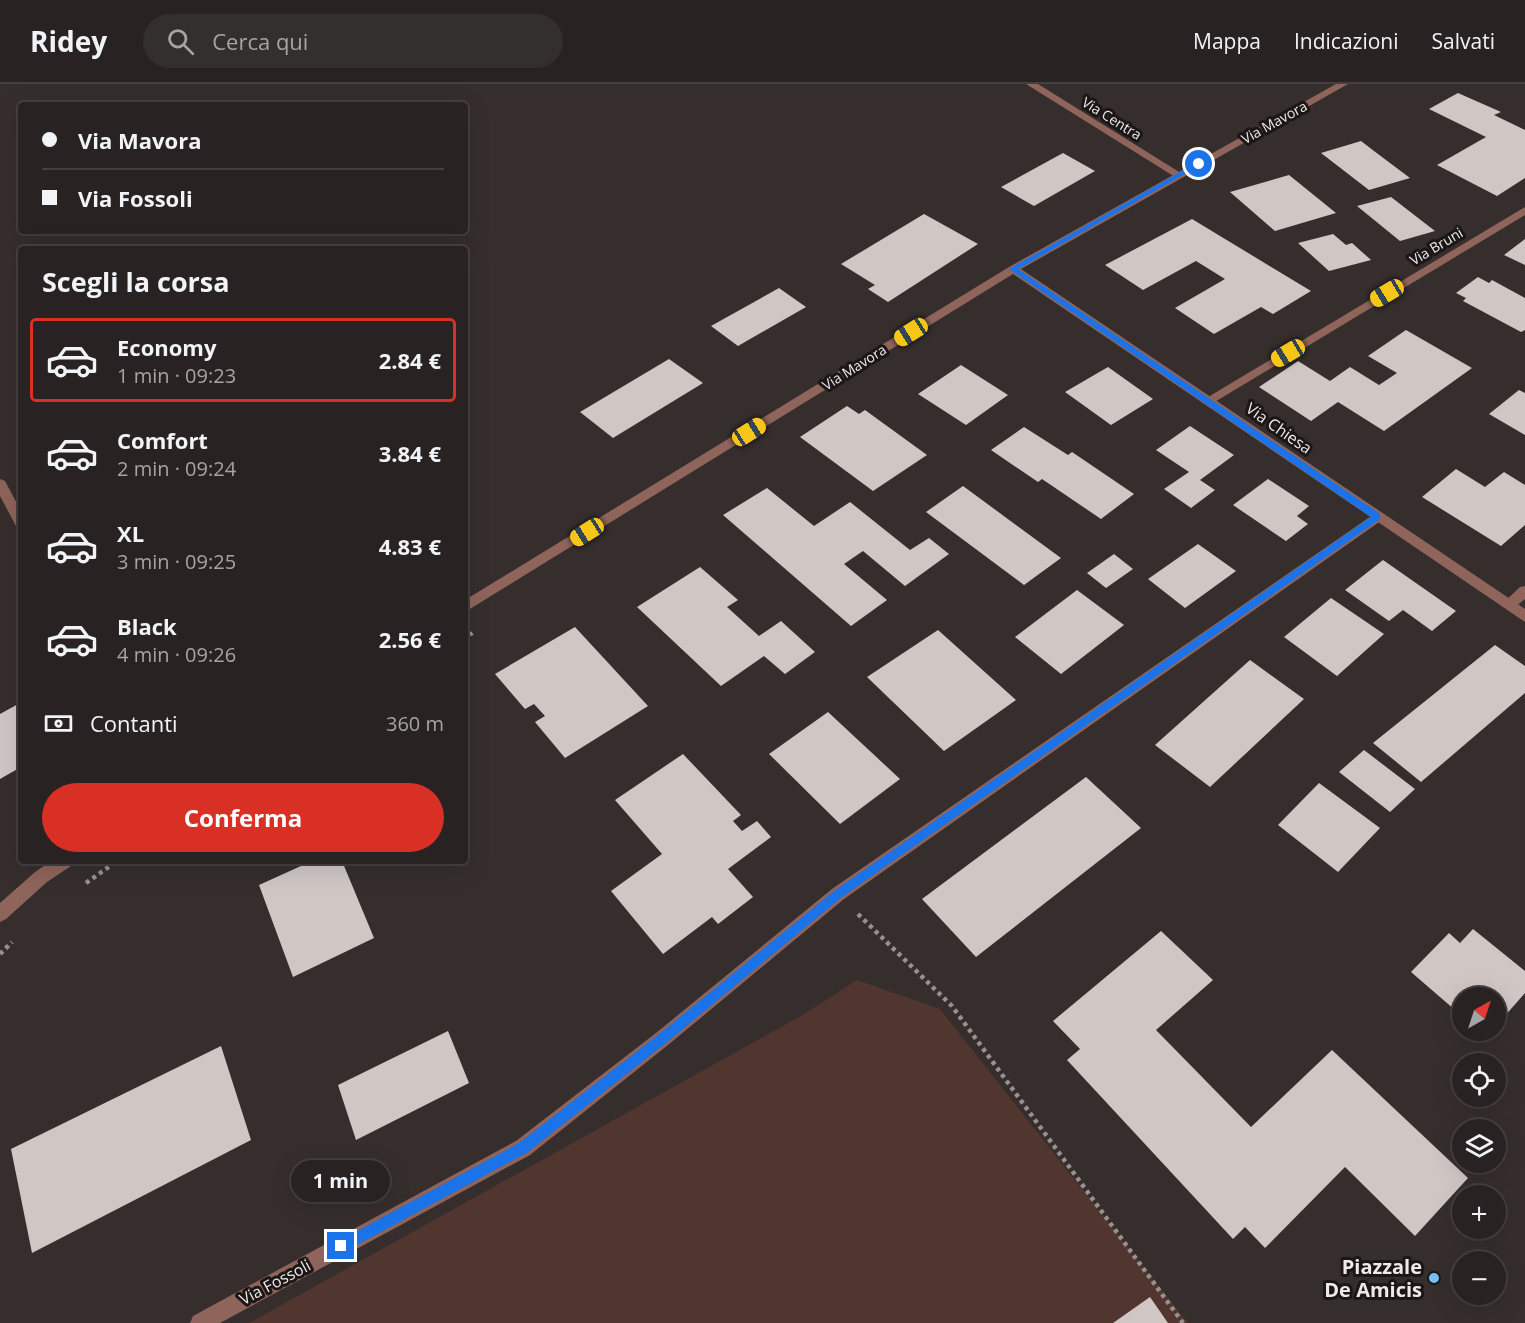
<!DOCTYPE html>
<html lang="it">
<head>
<meta charset="utf-8">
<style>
  body { margin:0; font-family:"Open Sans",sans-serif; background:#342f2f; color:#f1f3f6; height:100vh; display:flex; flex-direction:column; font-size:22px; white-space:nowrap }
  * { box-sizing:border-box; margin:0 }
  p { font-size:20px; color:#a5a4a5 }
  .icon { flex:none; width:33px; height:33px; fill:none; stroke:currentColor; stroke-width:2; stroke-linecap:round; stroke-linejoin:round }
  .map { position:relative; flex:1; overflow:hidden }
  .details { position:absolute; left:18px; top:162px; width:450px; height:618px; display:flex; flex-direction:column; background:#282222; border-radius:6px; box-shadow:0 6px 24px #0002,0 0 0 2px #443f40 }
  .details>* { flex:none }
  .top-card { position:absolute; left:18px; top:18px; width:450px; height:132px; border-radius:6px; box-shadow:0 6px 24px #0002,0 0 0 2px #443f40; display:grid; align-content:center; height:132px; padding:0 24px; background:#282222 }
  .needle { width:39px; rotate:39deg }
  .tools { position:absolute; left:1452px; top:903px; display:grid; gap:12px }
  .tools a { display:grid; place-items:center; width:54px; height:54px; border-radius:50%; background:#282222; box-shadow:0 6px 24px #0002,0 0 0 2px #443f40; font-size:30px }
  .end { position:absolute; width:27px; height:27px; margin:-14px; border:8px solid #1a73e8; background:#fff; box-shadow:0 0 0 3px #fff }
  .from { border-radius:50% }
  .bubble { position:absolute; height:42px; border-radius:21px; background:#282222; box-shadow:0 6px 24px #0002,0 0 0 2px #443f40; font-size:20px; font-weight:700; line-height:42px; text-align:center }
  .car { position:absolute; width:18px; height:36px; margin:-18px -9px; border-radius:8px; box-shadow:0 0 4px 2px #0007; background:linear-gradient(#f5c518 24%,#345 0 40%,#f5c518 0 76%,#345 0 86%,#f5c518 0) }
  .top-card b { display:flex; align-items:center; gap:21px; height:57px; font-size:22px }
  .top-card b+b { border-top:2px solid #443f40 }
  .top-card i { width:15px; height:15px; background:#f1f3f6 }
  ul { padding:0; list-style:none }
  li { display:flex; align-items:center; gap:18px; height:84px; margin:0 12px 9px; padding:0 12px; border:3px solid transparent; border-radius:6px }
  li div { flex:1 }
  li b { display:block; font-size:22px }
  li em { font-style:normal; font-weight:700 }
  li.on { border-color:#d93025 }
  li>.icon { width:54px; height:54px; stroke-width:1.5 }
  h2 { padding:0 24px; font-size:27px; line-height:72px }
  .pay { display:flex; align-items:center; gap:15px; height:66px; padding:0 24px; font-size:22px }
  .pay p { margin-inline-start:auto }
  .cta { display:flex; gap:12px; margin-top:auto; padding:12px 24px }
  .cta a { flex:1; height:69px; border-radius:36px; background:#d93025; color:#fff; font-size:24px; font-weight:700; line-height:69px; text-align:center }
  header { display:flex; align-items:center; gap:36px; box-sizing:border-box; height:84px; padding:0 30px; background:#282222; border-bottom:2px solid #443f40 }
  header strong { font-size:28px }
  nav { display:flex; gap:33px; margin-inline-start:auto; font-size:21px }
  .search { width:420px; height:54px; background:#342f2f; display:flex; align-items:center; gap:15px; box-sizing:border-box; padding:0 21px; border-radius:33px; color:#a5a4a5; font-size:22px }
  .map>svg:first-child { display:block }
</style>
</head>
<body>
<header>
<strong>Ridey</strong>
<div class="search"><svg class="icon" aria-label="search" viewBox="0 0 24 24"><circle cx="10" cy="10" r="6"/><path d="M15 15l6 6"/></svg>Cerca qui</div>
<nav><a>Mappa</a><a>Indicazioni</a><a>Salvati</a></nav>
</header>
<div class="map">
<svg width="1525" height="1239" viewBox="0 0 1525 1239">
  <rect width="100%" height="100%" fill="#352e2d"/>
  <path fill="#51352f" d="M857,896l83,29 248,314h-939l552,-307z"/>
  <path fill="#d0c7c5" d="M1458,9l43,19 -7,3 31,15v48l-28,18 -60,-31 49,-28 -57,-28z
    M1361,57l13,10 36,27 -41,12 -48,-37z
    M1063,69l32,18 -61,35 -33,-19z
    M1289,91l47,38 -61,18 -45,-39z
    M1391,113l44,34 -35,10 -43,-35z
    M924,130l54,30 -90,58 -20,-13 7,-4 -34,-21z
    M1192,135l119,72 -38,23 -12,-7 -47,27 -39,-26 50,-29 -29,-18 -53,29 -38,-25z
    M1333,150l13,11 6,-2 19,17 -42,11 -31,-28z
    M1525,155v26l-21,-10z
    M1478,193l11,6 3,-3 33,18v32l-4,2 -58,-31 3,-3 -10,-5z
    M779,204l27,19 -68,39 -27,-20z
    M1406,246l66,38 -88,63 -46,-29 -27,19 -52,-34 39,-26 32,20 20,-14 29,18 18,-12 -29,-17z
    M669,275l34,24 -90,55 -33,-26z
    M961,281l47,30 -42,30 -48,-31z
    M1108,283l45,32 -42,26 -46,-33z
    M1519,306l6,3v42l-36,-21z
    M847,322l12,8 6,-4 62,45 -54,36 -73,-54z
    M1190,342l44,29 -34,25 15,10 -24,18 -27,-19 25,-17 -33,-22z
    M1024,343l44,28 4,-3 62,42 -33,25 -59,-40 -4,3 -47,-32z
    M1456,385l29,18 19,-15 21,13v40l-24,21 -79,-49z
    M1268,395l41,27 -12,10 11,8 -22,17 -53,-36z
    M963,402l98,72 -37,27 -98,-73z
    M767,404l47,38 36,-24 60,48 19,-12 20,16 -44,32 -42,-35 -19,13 43,36 -36,26 -128,-111z
    M1198,460l38,27 -51,37 -37,-29z
    M1114,470l19,15 -27,19 -19,-15z
    M1383,476l73,51 -24,20 -29,-21 -14,11 -44,-31z
    M700,483l38,33 -11,7 32,29 22,-15 34,31 -30,22 -21,-18 -43,30 -84,-79z
    M1077,506l47,35 -63,49 -46,-37z
    M1331,514l53,36 -47,42 -53,-39z
    M575,543l73,79 -83,52 -30,-36 10,-6 -11,-12 -9,5 -30,-35z
    M938,546l78,70 -72,51 -77,-74z
    M1495,561l30,21v27l-104,89 -48,-39z
    M1250,576l54,39 -94,88 -55,-42z
    M20,619l1,64 -21,12v-65z
    M828,628l72,67 -60,45 -71,-70z
    M1364,666l51,39 -25,23 -51,-40z
    M683,670l58,61 -8,6 9,10 15,-10 14,16 -43,32 25,28 -35,27 -6,-7 -49,37 -52,-63 51,-37 -47,-54z
    M1086,693l55,51 -165,129 -54,-58z
    M1319,699l61,45 -42,44 -60,-47z
    M312,777h30l32,77 -81,39 -34,-92z
    M1473,845l52,42v22l-29,33v-28h-34v18l-51,-44 38,-39 11,10z
    M1161,847l52,49 -57,50 95,97 81,-77 136,128 -53,58 -70,-69 -80,81 -20,-21 -12,12 -166,-179 13,-11 -27,-28z
    M448,947l21,52 -113,57 -18,-55z
    M221,962l30,94 -219,113 -21,-104z
    M1150,1213l18,26h-55z"/>
  <g fill="none" stroke-linecap="round" stroke-linejoin="round">
    <path stroke="#979190" stroke-width="4" stroke-dasharray="3 3" stroke-linecap="butt" d="M465,554l9,-6"/>
    <path stroke="#979190" stroke-width="4.5" stroke-dasharray="4 4" stroke-linecap="butt" d="M86,799l31,-22
      M858,830l94,92 231,317
      M0,870l12,-12"/>
    <path fill="#8e645b" fill-rule="evenodd" d="M1026,0h12l146,91 -9,2z
      M1525,123v8l-312,188h-8l-2,-3z
      M0,395l5,2 16,30v17l-5,-2 -16,-30z
      M1377,428l5,2 2,3 -2,3 -538,379 -176,146 -138,110 -310,168h-30l3,-7 323,-175 140,-108 176,-144z
      M1525,502v13l-11,9h-10l-2,-4 18,-17z"/>
    <path fill="#8e645b" fill-rule="evenodd" d="M1336,0h12l-327,185 504,340v13l-512,-348 -548,338v-12l544,-333z
      M51,777h22l-2,5 -24,16 -41,37 -6,3v-19l35,-31z"/>
  </g>
  <path fill="#1a73e8" d="M1196,79l6,1 -184,105 362,245v5l-538,378 -176,146 -138,109 -182,99 -5,2 -4,-2 -2,-5 2,-4 182,-99 139,-108 176,-144 537,-374 -362,-248z"/>
  <circle fill="#76c0f7" stroke="#1b1717" stroke-width="2" cx="1434" cy="1194" r="6"/>
  <g text-anchor="middle" dominant-baseline="central" stroke-width="6" stroke-linejoin="round" paint-order="stroke">
    <g font-size="14" fill="#efeae9" stroke="#1b1717">
      <text transform="translate(1112 34) rotate(32)">Via Centra</text>
      <text transform="translate(1274 38) rotate(-29)">Via Mavora</text>
      <text transform="translate(1436 162) rotate(-31)">Via Bruni</text>
      <text transform="translate(854 283) rotate(-32)">Via Mavora</text>
    </g>
    <g font-size="16" fill="#efeae9" stroke="#1b1717">
      <text transform="translate(1279 344) rotate(35)">Via Chiesa</text>
      <text transform="translate(275 1198) rotate(-28)">Via Fossoli</text>
    </g>
    <g font-size="20" font-weight="bold" fill="#efeae9" stroke="#1b1717" text-anchor="end">
      <text x="1422" y="1182">Piazzale<tspan x="1422" dy="23">De Amicis</tspan></text>
    </g>
  </g>
</svg>
<div class="tools">
<a><svg class="needle" viewBox="-14 -14 28 28"><path d="M0-13l5 13h-10z" fill="#e53935"/><path d="M0 13l5-13h-10z" fill="#a5a4a5"/></svg></a>
<a><svg class="icon" aria-label="locate" viewBox="0 0 24 24"><circle cx="12" cy="12" r="6"/><path d="M12 2v4M12 18v4M2 12h4M18 12h4"/></svg></a>
<a><svg class="icon" aria-label="layers" viewBox="0 0 24 24"><path d="M12 4l9 5-9 5-9-5zM3 14l9 5 9-5"/></svg></a>
<a>+</a>
<a>−</a>
</div>
<i class="end from" style="left:1199px;top:80px"></i>
<i class="end" style="left:341px;top:1162px"></i>
<div class="bubble" style="left:291px;top:1076px;width:99px">1 min</div>
<i class="car" style="left:1387px;top:209px;rotate:239deg"></i>
<i class="car" style="left:911px;top:248px;rotate:238deg"></i>
<i class="car" style="left:1288px;top:269px;rotate:239deg"></i>
<i class="car" style="left:749px;top:348px;rotate:58deg"></i>
<i class="car" style="left:587px;top:448px;rotate:238deg"></i>
<div class="top-card">
<b><i class="from"></i>Via Mavora</b>
<b><i></i>Via Fossoli</b>
</div>
<section class="details">
<h2>Scegli la corsa</h2>
<ul>
<li class="on"><svg class="icon" aria-label="car" viewBox="0 0 24 24"><path d="M5 17H2v-5l4-1 3-4h7l3 4 3 1v5h-3M9 17h6M6 11h13"/><circle cx="7" cy="17" r="2"/><circle cx="17" cy="17" r="2"/></svg><div><b>Economy</b><p>1 min · 09:23</p></div><em>2.84 €</em></li>
<li><svg class="icon" aria-label="car" viewBox="0 0 24 24"><path d="M5 17H2v-5l4-1 3-4h7l3 4 3 1v5h-3M9 17h6M6 11h13"/><circle cx="7" cy="17" r="2"/><circle cx="17" cy="17" r="2"/></svg><div><b>Comfort</b><p>2 min · 09:24</p></div><em>3.84 €</em></li>
<li><svg class="icon" aria-label="car" viewBox="0 0 24 24"><path d="M5 17H2v-5l4-1 3-4h7l3 4 3 1v5h-3M9 17h6M6 11h13"/><circle cx="7" cy="17" r="2"/><circle cx="17" cy="17" r="2"/></svg><div><b>XL</b><p>3 min · 09:25</p></div><em>4.83 €</em></li>
<li><svg class="icon" aria-label="car" viewBox="0 0 24 24"><path d="M5 17H2v-5l4-1 3-4h7l3 4 3 1v5h-3M9 17h6M6 11h13"/><circle cx="7" cy="17" r="2"/><circle cx="17" cy="17" r="2"/></svg><div><b>Black</b><p>4 min · 09:26</p></div><em>2.56 €</em></li>
</ul>
<div class="pay"><svg class="icon" aria-label="cash" viewBox="0 0 24 24"><path d="M3 7h18v10H3z"/><circle cx="12" cy="12" r="2"/></svg>Contanti<p>360 m</p></div>
<div class="cta"><a>Conferma</a></div>
</section>
</div>
</body>
</html>
